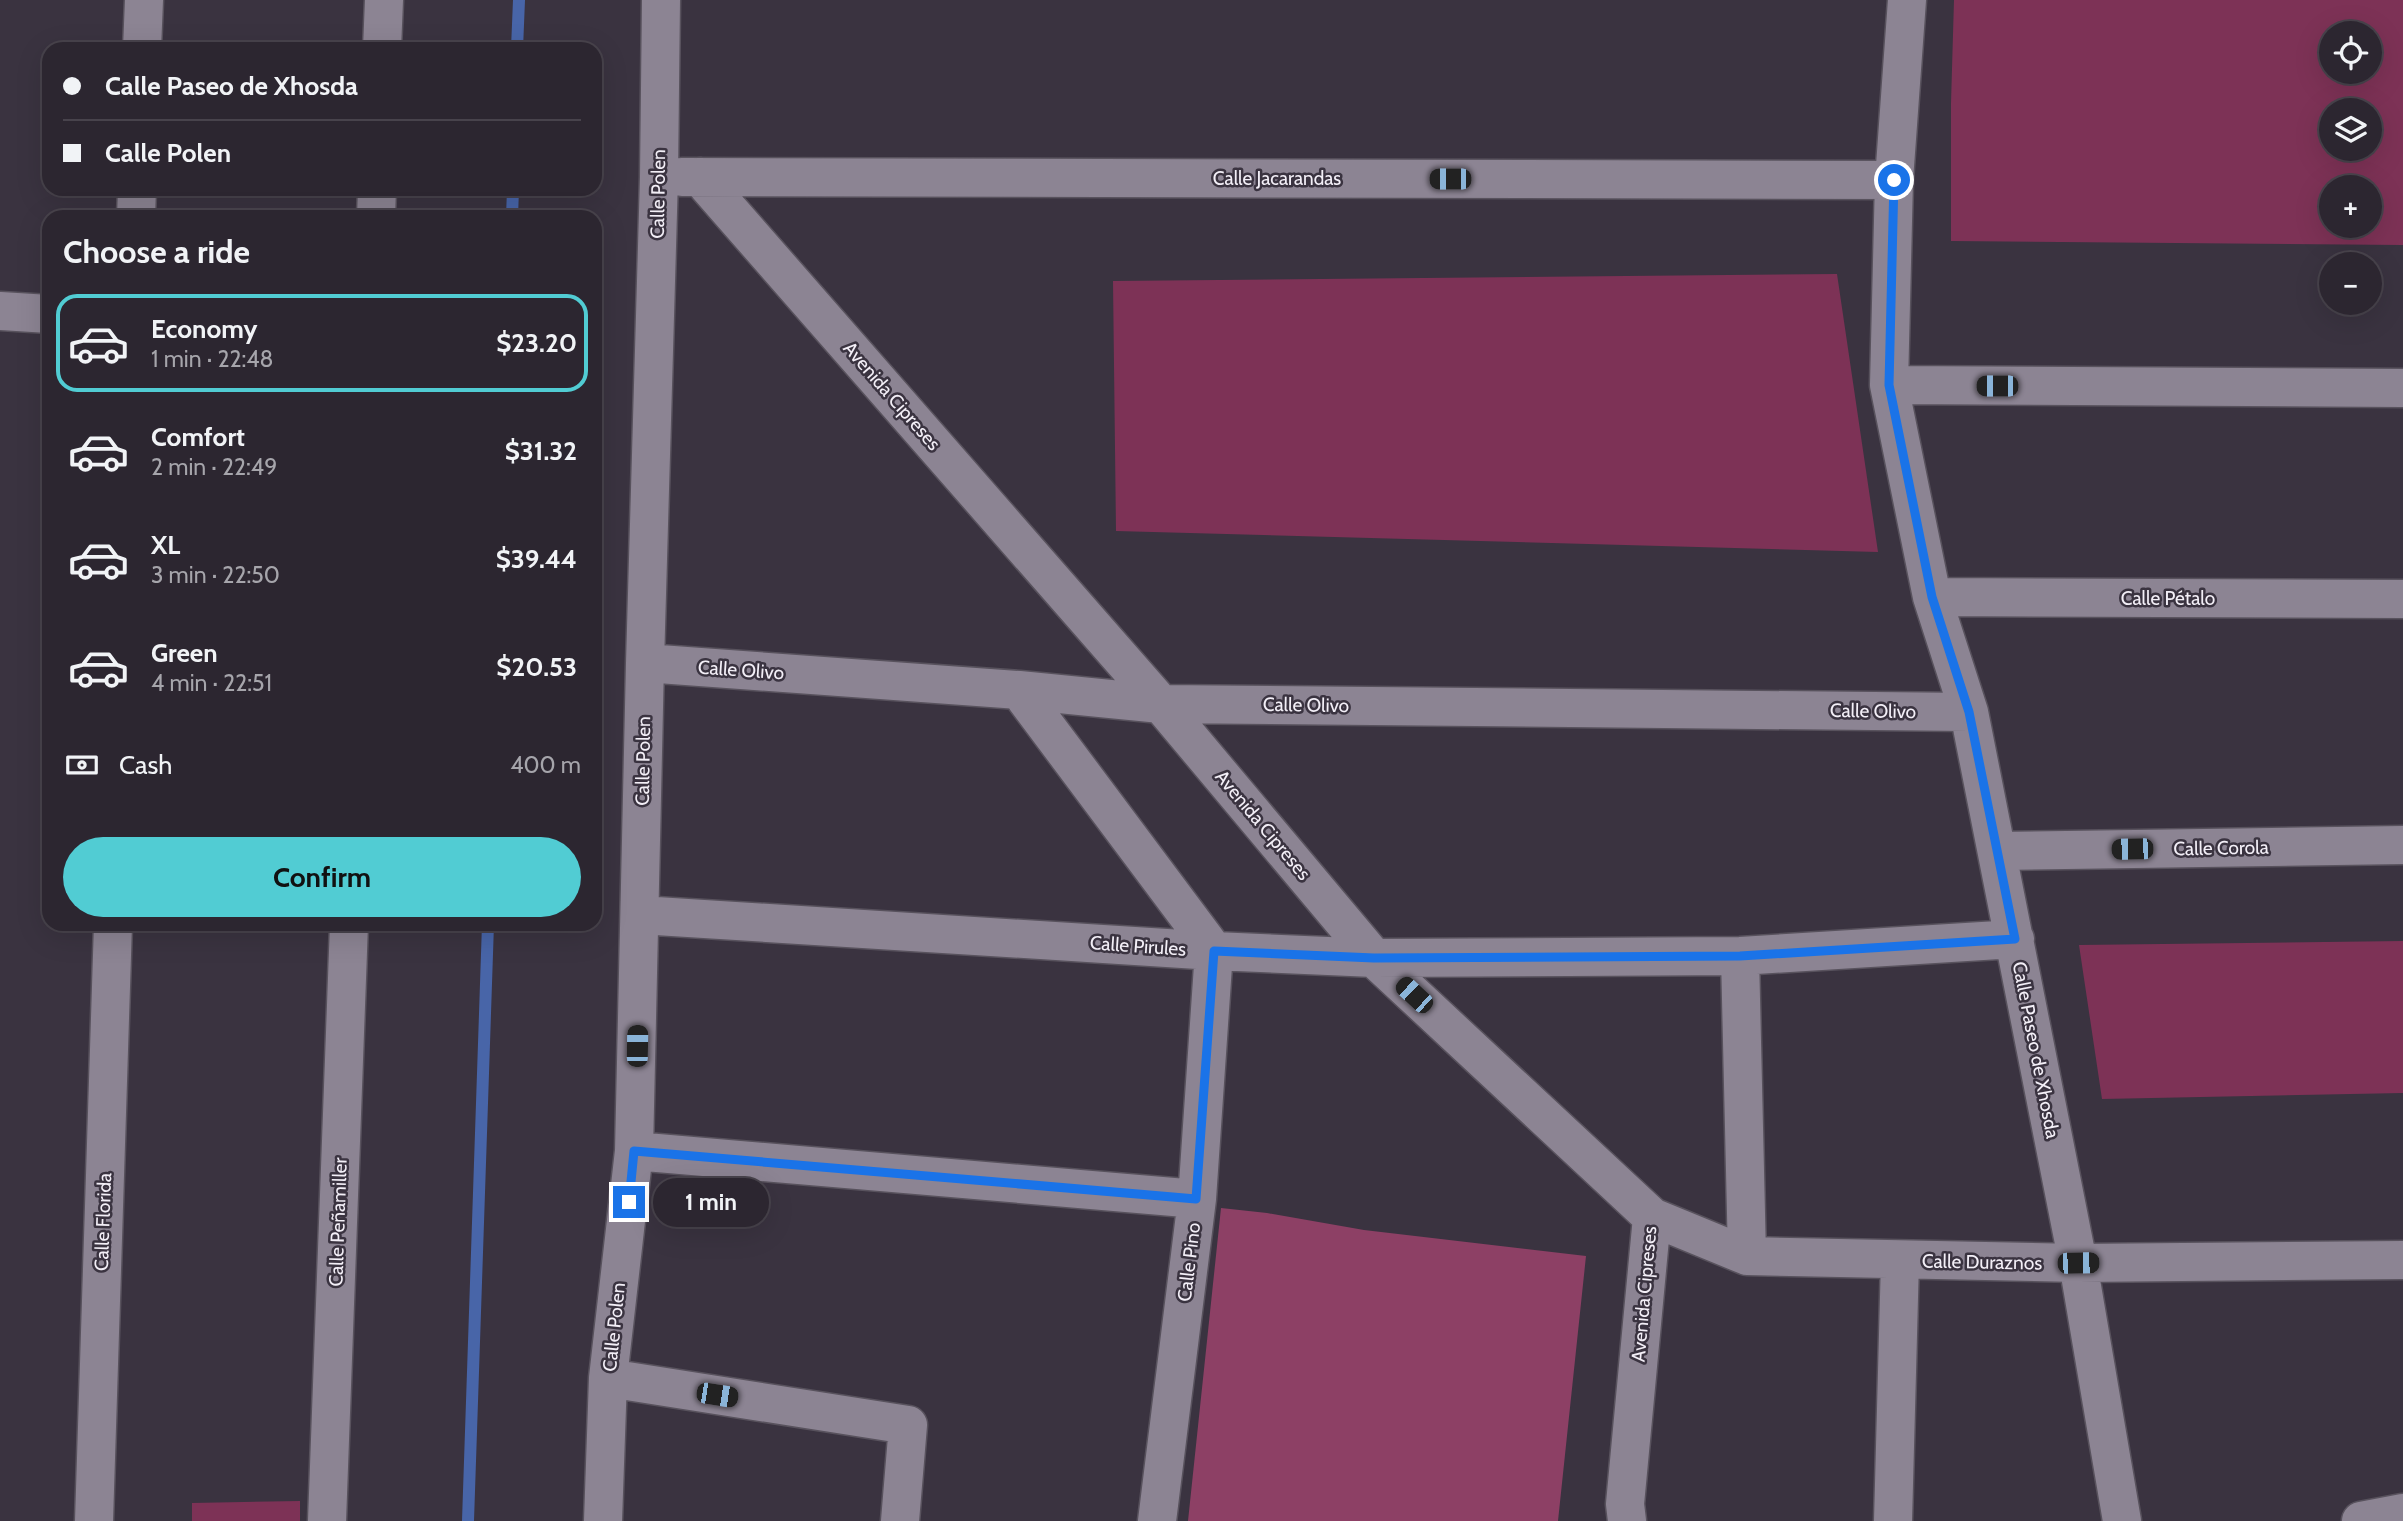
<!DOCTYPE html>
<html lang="en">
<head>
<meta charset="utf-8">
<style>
  body { margin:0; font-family:Cabin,sans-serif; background:#38323c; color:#f1f3f6; height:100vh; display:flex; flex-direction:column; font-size:26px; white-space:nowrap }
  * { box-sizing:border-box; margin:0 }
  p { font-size:23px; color:#a6a5ab }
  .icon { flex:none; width:38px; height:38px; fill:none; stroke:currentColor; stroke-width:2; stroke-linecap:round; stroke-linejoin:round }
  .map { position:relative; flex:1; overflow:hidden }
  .drawer { position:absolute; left:42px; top:210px; width:560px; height:721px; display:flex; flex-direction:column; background:#2c2630; border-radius:21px; box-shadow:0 7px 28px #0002,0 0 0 2px #48434c }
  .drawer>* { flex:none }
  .top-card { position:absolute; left:42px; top:42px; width:560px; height:154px; border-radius:21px; box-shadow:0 7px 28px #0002,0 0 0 2px #48434c; display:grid; align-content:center; height:154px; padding:0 21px; background:#2c2630 }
  .tools { position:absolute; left:2319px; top:21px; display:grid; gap:14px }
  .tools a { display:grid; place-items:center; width:63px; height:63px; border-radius:50%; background:#2c2630; box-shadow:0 7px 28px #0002,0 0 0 2px #48434c; font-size:35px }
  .end { position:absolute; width:32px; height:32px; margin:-16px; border:9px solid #1a73e8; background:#fff; box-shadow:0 0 0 4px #fff }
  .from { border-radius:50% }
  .bubble { position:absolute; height:49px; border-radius:24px; background:#2c2630; box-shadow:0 7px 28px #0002,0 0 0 2px #48434c; font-size:23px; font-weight:800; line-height:49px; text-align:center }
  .car { position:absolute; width:21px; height:42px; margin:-21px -10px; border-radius:9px; box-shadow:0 0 5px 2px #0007; background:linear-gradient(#222 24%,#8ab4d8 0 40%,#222 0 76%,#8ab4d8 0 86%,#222 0) }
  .top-card b { display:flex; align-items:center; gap:24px; height:66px; font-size:26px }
  .top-card b+b { border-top:2px solid #48434c }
  .top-card i { width:18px; height:18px; background:#f1f3f6 }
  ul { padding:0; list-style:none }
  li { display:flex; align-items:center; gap:21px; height:98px; margin:0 14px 10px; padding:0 7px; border:4px solid transparent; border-radius:21px }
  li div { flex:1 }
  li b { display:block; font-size:26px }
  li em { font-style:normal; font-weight:800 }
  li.active { border-color:#51ccd3 }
  li>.icon { width:63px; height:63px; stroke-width:1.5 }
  h2 { padding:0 21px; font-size:32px; line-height:84px }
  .pay { display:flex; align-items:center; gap:18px; height:77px; padding:0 21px; font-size:26px }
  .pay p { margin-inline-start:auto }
  .cta { display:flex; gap:14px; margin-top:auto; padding:14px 21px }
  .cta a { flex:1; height:80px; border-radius:42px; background:#51ccd3; color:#111; font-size:28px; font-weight:800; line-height:80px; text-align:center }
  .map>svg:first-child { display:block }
</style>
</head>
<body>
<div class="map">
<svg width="2403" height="1521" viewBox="0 0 2403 1521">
  <rect width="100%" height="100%" fill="#3a3340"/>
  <path fill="#7d3256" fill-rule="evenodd" d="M1954,0h449v245l-452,-4v-138zM2331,33h39v39h-39zM2331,110h39v39h-39zM2331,187h39v39h-39z
    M1837,274l41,278 -762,-21 -3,-250z
    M2403,941v152l-301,6 -23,-154z
    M300,1501v20h-108v-18z"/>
  <path fill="#8d4065" d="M1221,1208l46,5 97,17 222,26 -28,265h-370z"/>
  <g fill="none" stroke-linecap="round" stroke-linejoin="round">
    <path stroke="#4865a8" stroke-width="12" d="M517,49l2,-49
      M512,217l1,-28
      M468,1521l20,-597"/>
    <defs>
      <path id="street" d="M1907,0l-13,180 -5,205 43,212 37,115 109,551 44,258
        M142,49l2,-49
        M382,49l2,-49
        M682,177l1212,3
        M700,177l461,527 213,254 278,259 95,39 331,7 325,-3
        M136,217l1,-28
        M376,217l1,-28
        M0,311l49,3
        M1889,385l514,3
        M1932,597l471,2
        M645,663l374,27 142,14 808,8
        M1019,690l195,261 -17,248 -40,322
        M1997,851l406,-6
        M640,915l574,36 160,7 366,-2 275,-17
        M1740,956l7,300
        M634,1151l563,48
        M608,1378l300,47 -8,96
        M94,1521l19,-597
        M327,1521l22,-597
        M603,1521l5,-143 26,-227 11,-488 14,-486 2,-177
        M1627,1521l-2,-17 27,-287
        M1893,1521l7,-261
        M2361,1521l42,-8"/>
    </defs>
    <use href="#street" stroke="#58525d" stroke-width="41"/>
    <use href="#street" stroke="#8c8493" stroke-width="38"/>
  </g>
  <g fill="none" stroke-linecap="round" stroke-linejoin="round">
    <path stroke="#1a73e8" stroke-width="9" d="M629,1202l5,-51 562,48 18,-248 160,7 366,-2 275,-17 -46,-227 -37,-115 -43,-212 5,-205"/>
  </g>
  <g text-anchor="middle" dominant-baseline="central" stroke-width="5" stroke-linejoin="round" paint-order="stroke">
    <g font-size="19" fill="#f3eff7" stroke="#3a3340">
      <text x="1277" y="178">Calle Jacarandas</text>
      <text transform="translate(658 194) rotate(-89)">Calle Polen</text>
      <text transform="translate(892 396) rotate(49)">Avenida Cipreses</text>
      <text x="2168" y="598">Calle Pétalo</text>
      <text transform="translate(741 670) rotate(4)">Calle Olivo</text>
      <text transform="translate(1306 705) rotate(1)">Calle Olivo</text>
      <text transform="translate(1873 711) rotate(1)">Calle Olivo</text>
      <text transform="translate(643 761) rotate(-89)">Calle Polen</text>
      <text transform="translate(1263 825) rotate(50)">Avenida Cipreses</text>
      <text transform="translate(2221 848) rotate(-1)">Calle Corola</text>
      <text transform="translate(1138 946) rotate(4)">Calle Pirules</text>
      <text transform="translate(2036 1050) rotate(79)">Calle Paseo de Xhosda</text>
      <text transform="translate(103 1222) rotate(-88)">Calle Florida</text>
      <text transform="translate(338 1222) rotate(-88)">Calle Peñamiller</text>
      <text transform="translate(1189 1262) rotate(-83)">Calle Pino</text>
      <text transform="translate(1982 1262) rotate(1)">Calle Duraznos</text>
      <text transform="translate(1644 1294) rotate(-85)">Avenida Cipreses</text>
      <text transform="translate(614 1327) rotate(-84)">Calle Polen</text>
    </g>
  </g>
</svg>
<div class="tools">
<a><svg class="icon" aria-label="locate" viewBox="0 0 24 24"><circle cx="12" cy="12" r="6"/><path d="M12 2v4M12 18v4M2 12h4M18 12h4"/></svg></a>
<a><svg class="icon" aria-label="layers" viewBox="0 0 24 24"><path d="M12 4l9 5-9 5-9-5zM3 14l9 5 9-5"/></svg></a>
<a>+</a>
<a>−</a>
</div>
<i class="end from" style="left:1894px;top:180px"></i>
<i class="end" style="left:629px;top:1202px"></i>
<div class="bubble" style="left:653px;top:1178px;width:116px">1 min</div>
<i class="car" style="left:1450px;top:179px;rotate:270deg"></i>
<i class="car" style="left:1997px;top:386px;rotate:270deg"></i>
<i class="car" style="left:2132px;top:849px;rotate:269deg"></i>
<i class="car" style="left:1414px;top:995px;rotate:313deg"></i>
<i class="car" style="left:637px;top:1046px;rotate:1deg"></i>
<i class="car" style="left:2078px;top:1263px;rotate:89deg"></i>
<i class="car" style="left:717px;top:1395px;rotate:99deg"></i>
<div class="top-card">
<b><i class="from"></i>Calle Paseo de Xhosda</b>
<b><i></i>Calle Polen</b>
</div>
<section class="drawer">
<h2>Choose a ride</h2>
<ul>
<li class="active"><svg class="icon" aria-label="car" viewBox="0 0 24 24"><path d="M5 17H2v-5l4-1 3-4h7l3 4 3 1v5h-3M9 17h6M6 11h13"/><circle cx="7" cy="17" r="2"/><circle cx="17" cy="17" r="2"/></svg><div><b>Economy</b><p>1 min · 22:48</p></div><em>$23.20</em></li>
<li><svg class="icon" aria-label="car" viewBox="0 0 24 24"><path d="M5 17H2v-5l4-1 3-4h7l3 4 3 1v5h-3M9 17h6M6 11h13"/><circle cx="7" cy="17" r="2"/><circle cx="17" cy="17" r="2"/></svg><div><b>Comfort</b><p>2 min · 22:49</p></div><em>$31.32</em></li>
<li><svg class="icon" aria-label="car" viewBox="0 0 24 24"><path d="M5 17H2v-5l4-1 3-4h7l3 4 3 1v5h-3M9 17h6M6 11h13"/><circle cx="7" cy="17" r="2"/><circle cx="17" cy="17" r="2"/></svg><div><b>XL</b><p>3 min · 22:50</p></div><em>$39.44</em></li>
<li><svg class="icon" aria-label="car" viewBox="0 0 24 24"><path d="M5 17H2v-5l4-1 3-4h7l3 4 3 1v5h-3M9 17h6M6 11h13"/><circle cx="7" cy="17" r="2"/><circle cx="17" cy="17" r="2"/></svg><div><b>Green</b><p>4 min · 22:51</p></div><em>$20.53</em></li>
</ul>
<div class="pay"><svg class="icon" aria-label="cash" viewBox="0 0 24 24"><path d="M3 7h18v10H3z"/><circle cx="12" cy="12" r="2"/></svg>Cash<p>400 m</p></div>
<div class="cta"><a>Confirm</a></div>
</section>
</div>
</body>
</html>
